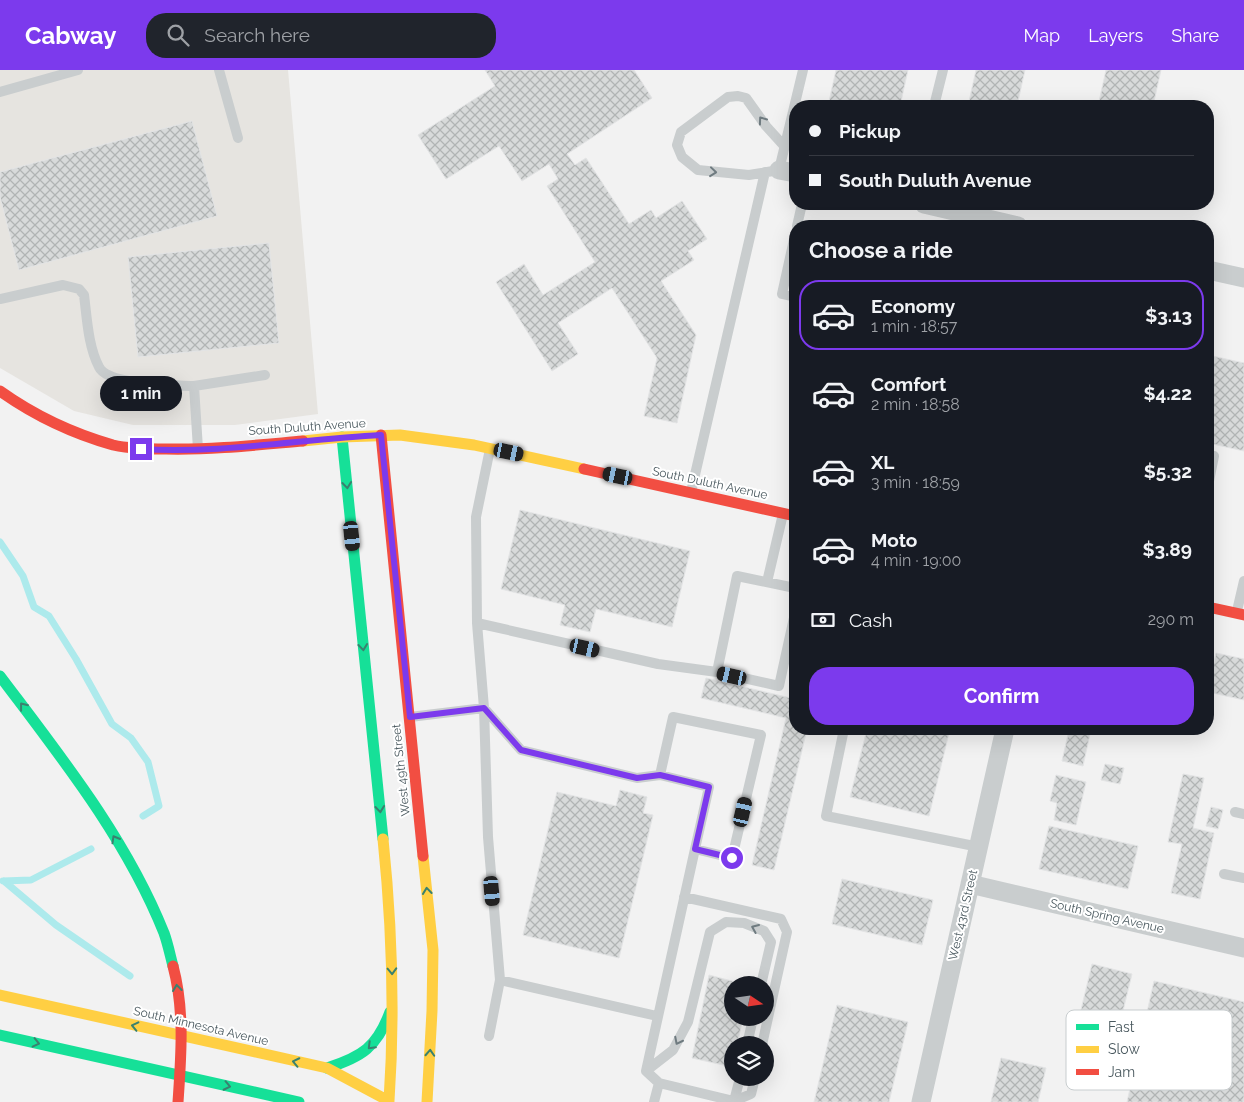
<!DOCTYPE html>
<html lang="en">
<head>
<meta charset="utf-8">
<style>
  body { margin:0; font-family:Raleway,sans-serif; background:#20242c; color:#f1f3f6; height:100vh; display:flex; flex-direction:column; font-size:19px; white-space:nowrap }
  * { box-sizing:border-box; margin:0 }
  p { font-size:16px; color:#9ea1a6 }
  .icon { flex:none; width:28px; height:28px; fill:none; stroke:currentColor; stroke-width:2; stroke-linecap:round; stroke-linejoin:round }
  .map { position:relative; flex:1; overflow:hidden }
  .drawer { position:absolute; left:789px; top:150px; width:425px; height:515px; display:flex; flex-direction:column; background:#171b24; border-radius:20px; box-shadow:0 5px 20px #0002 }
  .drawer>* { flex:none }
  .banner { position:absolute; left:789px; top:30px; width:425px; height:110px; border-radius:20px; box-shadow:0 5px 20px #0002; display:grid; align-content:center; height:110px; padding:0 20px; background:#171b24 }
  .needle { width:32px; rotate:103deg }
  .controls { position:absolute; left:724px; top:906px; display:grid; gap:10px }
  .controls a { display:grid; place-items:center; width:50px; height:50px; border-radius:50%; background:#171b24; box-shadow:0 5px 20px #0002; font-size:25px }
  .end { position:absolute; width:22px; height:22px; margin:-11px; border:6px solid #7c3aed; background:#fff; box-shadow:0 0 0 2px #fff }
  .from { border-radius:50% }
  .bubble { position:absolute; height:35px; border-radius:18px; background:#171b24; box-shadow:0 5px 20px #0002; font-size:16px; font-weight:700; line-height:35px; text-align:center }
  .car { position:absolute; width:15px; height:30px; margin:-15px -8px; border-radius:6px; box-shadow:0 0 4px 1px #0007; background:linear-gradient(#222 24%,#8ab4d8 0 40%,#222 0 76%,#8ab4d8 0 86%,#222 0) }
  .banner b { display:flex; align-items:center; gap:18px; height:48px; font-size:19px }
  .banner b+b { border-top:1px solid #363941 }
  .banner i { width:12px; height:12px; background:#f1f3f6 }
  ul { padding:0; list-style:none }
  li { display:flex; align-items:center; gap:15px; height:70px; margin:0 10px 8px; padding:0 10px; border:2px solid transparent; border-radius:20px }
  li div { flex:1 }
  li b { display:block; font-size:19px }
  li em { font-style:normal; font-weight:700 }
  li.selected { border-color:#7c3aed }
  li>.icon { width:45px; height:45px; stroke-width:1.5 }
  h2 { padding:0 20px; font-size:22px; line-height:60px }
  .pay { display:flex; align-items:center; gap:12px; height:55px; padding:0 20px; font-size:19px }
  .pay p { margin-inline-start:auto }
  .primary-button { display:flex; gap:10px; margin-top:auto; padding:10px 20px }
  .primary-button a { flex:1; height:58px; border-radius:20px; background:#7c3aed; color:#fff; font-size:20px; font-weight:700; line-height:58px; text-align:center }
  header { display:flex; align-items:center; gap:30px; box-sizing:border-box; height:70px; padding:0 25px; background:#7c3aed; color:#fff }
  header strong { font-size:24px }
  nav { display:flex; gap:28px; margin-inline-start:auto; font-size:18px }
  .search { width:350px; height:45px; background:#20242c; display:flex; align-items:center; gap:12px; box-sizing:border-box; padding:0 18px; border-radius:20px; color:#9ea1a6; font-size:19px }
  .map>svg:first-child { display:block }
</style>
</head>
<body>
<header>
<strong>Cabway</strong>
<div class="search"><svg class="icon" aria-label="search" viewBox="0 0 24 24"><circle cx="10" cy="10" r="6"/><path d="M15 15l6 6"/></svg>Search here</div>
<nav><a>Map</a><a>Layers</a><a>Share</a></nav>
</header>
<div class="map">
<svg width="1244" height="1032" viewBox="0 0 1244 1032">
  <defs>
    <pattern id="building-cross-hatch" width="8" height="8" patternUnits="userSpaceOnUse" patternTransform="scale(1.25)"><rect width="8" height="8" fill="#d8dada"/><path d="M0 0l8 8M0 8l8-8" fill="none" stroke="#b1b4b4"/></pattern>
  </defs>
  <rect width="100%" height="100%" fill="#f2f2f2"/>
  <path fill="#e6e4e0" d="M0,0h288l30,344 -83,11h-102l-59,-14 -74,-43z"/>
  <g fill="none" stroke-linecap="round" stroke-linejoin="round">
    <path stroke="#adeaec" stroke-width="7" d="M0,472l23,34 11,31 15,9 27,43 36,65 19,14 17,24 11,44 -16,10
      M3,811l28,-1 60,-31
      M4,811l52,44 74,51"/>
  </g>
  <path fill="url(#building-cross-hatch)" stroke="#e3e4e5" d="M485,0h149l18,28 -85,56 8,11 11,-7 43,66 22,-14 5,8 26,-17 25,38 -19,12 6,9 -33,21 35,54 -19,88 -33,-7 13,-58 -45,-70 -54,35 20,31 -26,17 -56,-89 28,-18 19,31 52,-33 -48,-76 11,-7 -9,-15 -27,17 -23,-35 -53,33 -28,-44 77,-49z
    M836,0h72l-8,36h-72z
    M976,0h49l-8,36h-49z
    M1106,0h55l-8,36h-55z
    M192,51l25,95 -198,54 -19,-73v-25z
    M269,173l10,100 -141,14 -10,-100z
    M1208,285l36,8v88l-36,-8z
    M520,440l170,41 -18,76 -76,-18 -6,23 -30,-7 5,-20 -64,-16z
    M1216,583l28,6v41l-36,-8z
    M706,608l89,21v30h12l-33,141 -22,-5 34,-147 -85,-20z
    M867,659h83l-21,87 -79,-19z
    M1069,660l21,4 -7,32 -21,-5z
    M1105,694l19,4 -4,16 -19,-4z
    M1183,704l21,4 -11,50 21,5 -14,66 -29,-6 11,-49 -14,-2z
    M1056,705l30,7 -10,43 -22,-5 3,-17 -7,-2z
    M620,720l27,7 -4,16 10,2 -34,143 -96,-23 34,-143 59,14z
    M1211,737l12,3 -5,19 -12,-3z
    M1049,756l89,20 -10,43 -89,-20z
    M842,809l91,21 -11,45 -90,-21z
    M1092,894l40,10 -20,82 -40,-9z
    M709,905l38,10h-15v33h11l-6,27h-5v22l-40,-9z
    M1154,911l90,21v100h-117z
    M837,935l71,17 -19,80h-75z
    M1001,988l45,10 -8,34h-47z"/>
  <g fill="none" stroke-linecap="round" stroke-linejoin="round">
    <path stroke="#c9cdce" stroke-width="10" d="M219,0l19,68
      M0,22l78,-22
      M934,36l9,-36
      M785,77l-19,-21 -20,-28 -8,-2 -10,1 -47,35 -4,13 5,12 16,13 51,5 30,-5 24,-100
      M797,156l5,-22
      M795,165l-13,59 13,3
      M0,229l63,-14 16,4 5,6c3,23 4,51 15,72 9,19 76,18 95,19l4,63
      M194,316l71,-11
      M490,379l-14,68 1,106 7,85 4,129 12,143
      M1208,416l6,-30
      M691,422l74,-320
      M767,512l16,-68
      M795,518l-58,-12 -20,96 62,14 16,-73
      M1237,541l7,-30
      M477,553l181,41 59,8
      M410,647l74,-9 37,42 116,28 23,-3
      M844,659l-18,87 153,31
      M1235,742l9,2
      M695,779l14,-62 -49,-12 13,-58 88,18 -29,123 -37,-9 -49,222 13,12 75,18 17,-7 4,-16
      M1224,804l20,4
      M684,827l97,22 6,13 -25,113
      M489,966l11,-56 157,36
      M747,975l6,-27
      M646,1001l27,-21 15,-28 22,-90 16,-10 18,1 20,8 7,11 -10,43
      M734,1031l6,-23
      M654,1032l5,-19"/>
    <path stroke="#c9cdce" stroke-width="19" d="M779,100l16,3
      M924,134l94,22
      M1208,200l36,8
      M970,814l274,64
      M921,1032l84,-373"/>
    <path stroke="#16e098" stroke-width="11" d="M342,367l41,402
      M0,606c61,81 126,162 164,257 4,11 6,22 9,33
      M0,965l299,67
      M327,998c35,-11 50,-21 63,-56"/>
    <path stroke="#ffcf43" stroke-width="11" d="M303,371l39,-4 58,-2 74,10 110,24
      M383,769c9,87 12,174 6,262
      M423,786l10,94 -1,61 -5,91
      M0,925l327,73 62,33"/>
    <path stroke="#f24e42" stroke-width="11" d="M0,321c35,25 71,42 113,54 17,4 35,4 53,4 46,1 91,-4 137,-8
      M381,365l42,421
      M584,399l211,47
      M1208,537l36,8
      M173,896c12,45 8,91 5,136"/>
  </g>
  <defs><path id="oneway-chevron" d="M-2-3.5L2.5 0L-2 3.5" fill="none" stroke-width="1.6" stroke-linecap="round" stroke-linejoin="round" transform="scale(1.25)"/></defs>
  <g stroke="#6f7b80">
    <use href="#oneway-chevron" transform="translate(762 50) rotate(-126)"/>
    <use href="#oneway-chevron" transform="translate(713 102) rotate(6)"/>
    <use href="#oneway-chevron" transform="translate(755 858) rotate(-157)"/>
    <use href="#oneway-chevron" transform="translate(678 971) rotate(117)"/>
  </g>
  <g stroke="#3a816f">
    <use href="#oneway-chevron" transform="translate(347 415) rotate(84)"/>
    <use href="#oneway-chevron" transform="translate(363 577) rotate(84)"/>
    <use href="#oneway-chevron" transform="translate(23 636) rotate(-128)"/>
    <use href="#oneway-chevron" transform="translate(380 739) rotate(84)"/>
    <use href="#oneway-chevron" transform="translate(115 769) rotate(-120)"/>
    <use href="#oneway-chevron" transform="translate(427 821) rotate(-96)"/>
    <use href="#oneway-chevron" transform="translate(392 901) rotate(88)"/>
    <use href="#oneway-chevron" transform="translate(177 918) rotate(-97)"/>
    <use href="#oneway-chevron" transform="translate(135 956) rotate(-167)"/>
    <use href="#oneway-chevron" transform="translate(36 973) rotate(13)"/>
    <use href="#oneway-chevron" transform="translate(371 976) rotate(135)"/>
    <use href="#oneway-chevron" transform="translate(430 983) rotate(-87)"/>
    <use href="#oneway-chevron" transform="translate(296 992) rotate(-168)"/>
    <use href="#oneway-chevron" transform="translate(227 1016) rotate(12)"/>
  </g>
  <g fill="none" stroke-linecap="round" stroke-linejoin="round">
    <path stroke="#7c3aed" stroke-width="6" d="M141,379c80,5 160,-10 240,-14l29,282 74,-9 37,42 116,28 23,-3 49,12 -14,62 37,9"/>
  </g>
  <g text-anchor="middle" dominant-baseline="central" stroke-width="4" stroke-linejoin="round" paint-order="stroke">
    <g font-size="12" fill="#49585e" stroke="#fff">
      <text transform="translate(307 357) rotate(-4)">South Duluth Avenue</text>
      <text transform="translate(710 413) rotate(12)">South Duluth Avenue</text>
      <text transform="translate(401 700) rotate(-96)">West 49th Street</text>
      <text transform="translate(963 845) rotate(-77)">West 43rd Street</text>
      <text transform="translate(1107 846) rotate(13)">South Spring Avenue</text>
      <text transform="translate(201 956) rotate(13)">South Minnesota Avenue</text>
    </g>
  </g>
  <rect x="1066" y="940" width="166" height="80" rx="8" fill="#fff" stroke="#c8cdcf" stroke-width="1"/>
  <rect x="1076" y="954" width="23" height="6" fill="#16e098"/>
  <rect x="1076" y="976" width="23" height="7" fill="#ffcf43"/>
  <rect x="1076" y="999" width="23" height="6" fill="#f24e42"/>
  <g font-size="14" fill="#49585e">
    <text x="1108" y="962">Fast</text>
    <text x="1108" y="984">Slow</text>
    <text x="1108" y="1007">Jam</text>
  </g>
</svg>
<div class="controls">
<a><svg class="needle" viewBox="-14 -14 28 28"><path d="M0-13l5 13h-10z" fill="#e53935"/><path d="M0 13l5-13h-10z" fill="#9ea1a6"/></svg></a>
<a><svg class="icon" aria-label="layers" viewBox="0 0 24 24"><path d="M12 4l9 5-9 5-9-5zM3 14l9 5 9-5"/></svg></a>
</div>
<i class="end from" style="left:732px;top:788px"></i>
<i class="end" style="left:141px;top:379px"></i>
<div class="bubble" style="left:100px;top:306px;width:82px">1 min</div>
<i class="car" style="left:509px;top:382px;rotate:102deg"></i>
<i class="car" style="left:618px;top:406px;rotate:282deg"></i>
<i class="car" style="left:352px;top:466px;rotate:174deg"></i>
<i class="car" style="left:585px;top:578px;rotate:103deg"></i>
<i class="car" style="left:732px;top:606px;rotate:283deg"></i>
<i class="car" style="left:743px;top:742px;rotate:13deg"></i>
<i class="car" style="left:492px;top:821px;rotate:175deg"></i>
<div class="banner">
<b><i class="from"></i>Pickup</b>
<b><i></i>South Duluth Avenue</b>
</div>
<section class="drawer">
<h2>Choose a ride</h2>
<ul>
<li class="selected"><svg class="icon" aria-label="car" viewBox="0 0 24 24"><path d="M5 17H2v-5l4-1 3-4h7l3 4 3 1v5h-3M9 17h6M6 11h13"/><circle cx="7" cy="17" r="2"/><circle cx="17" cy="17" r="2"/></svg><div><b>Economy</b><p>1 min · 18:57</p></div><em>$3.13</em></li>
<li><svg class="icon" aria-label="car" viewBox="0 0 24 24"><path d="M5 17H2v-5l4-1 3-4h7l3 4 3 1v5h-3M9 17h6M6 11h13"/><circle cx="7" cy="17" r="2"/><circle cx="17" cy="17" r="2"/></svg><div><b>Comfort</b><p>2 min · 18:58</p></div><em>$4.22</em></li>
<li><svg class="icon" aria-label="car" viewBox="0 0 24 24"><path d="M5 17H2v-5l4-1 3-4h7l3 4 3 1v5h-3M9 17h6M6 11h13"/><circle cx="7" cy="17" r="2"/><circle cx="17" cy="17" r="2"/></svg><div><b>XL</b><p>3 min · 18:59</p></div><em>$5.32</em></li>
<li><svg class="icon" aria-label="car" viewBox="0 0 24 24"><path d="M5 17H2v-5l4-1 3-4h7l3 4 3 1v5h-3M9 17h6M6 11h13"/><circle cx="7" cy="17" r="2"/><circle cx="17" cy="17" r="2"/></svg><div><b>Moto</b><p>4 min · 19:00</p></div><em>$3.89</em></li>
</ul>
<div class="pay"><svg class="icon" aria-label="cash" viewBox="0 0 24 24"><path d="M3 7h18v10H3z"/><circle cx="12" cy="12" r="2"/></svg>Cash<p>290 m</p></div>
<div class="primary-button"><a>Confirm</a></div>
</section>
</div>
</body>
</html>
